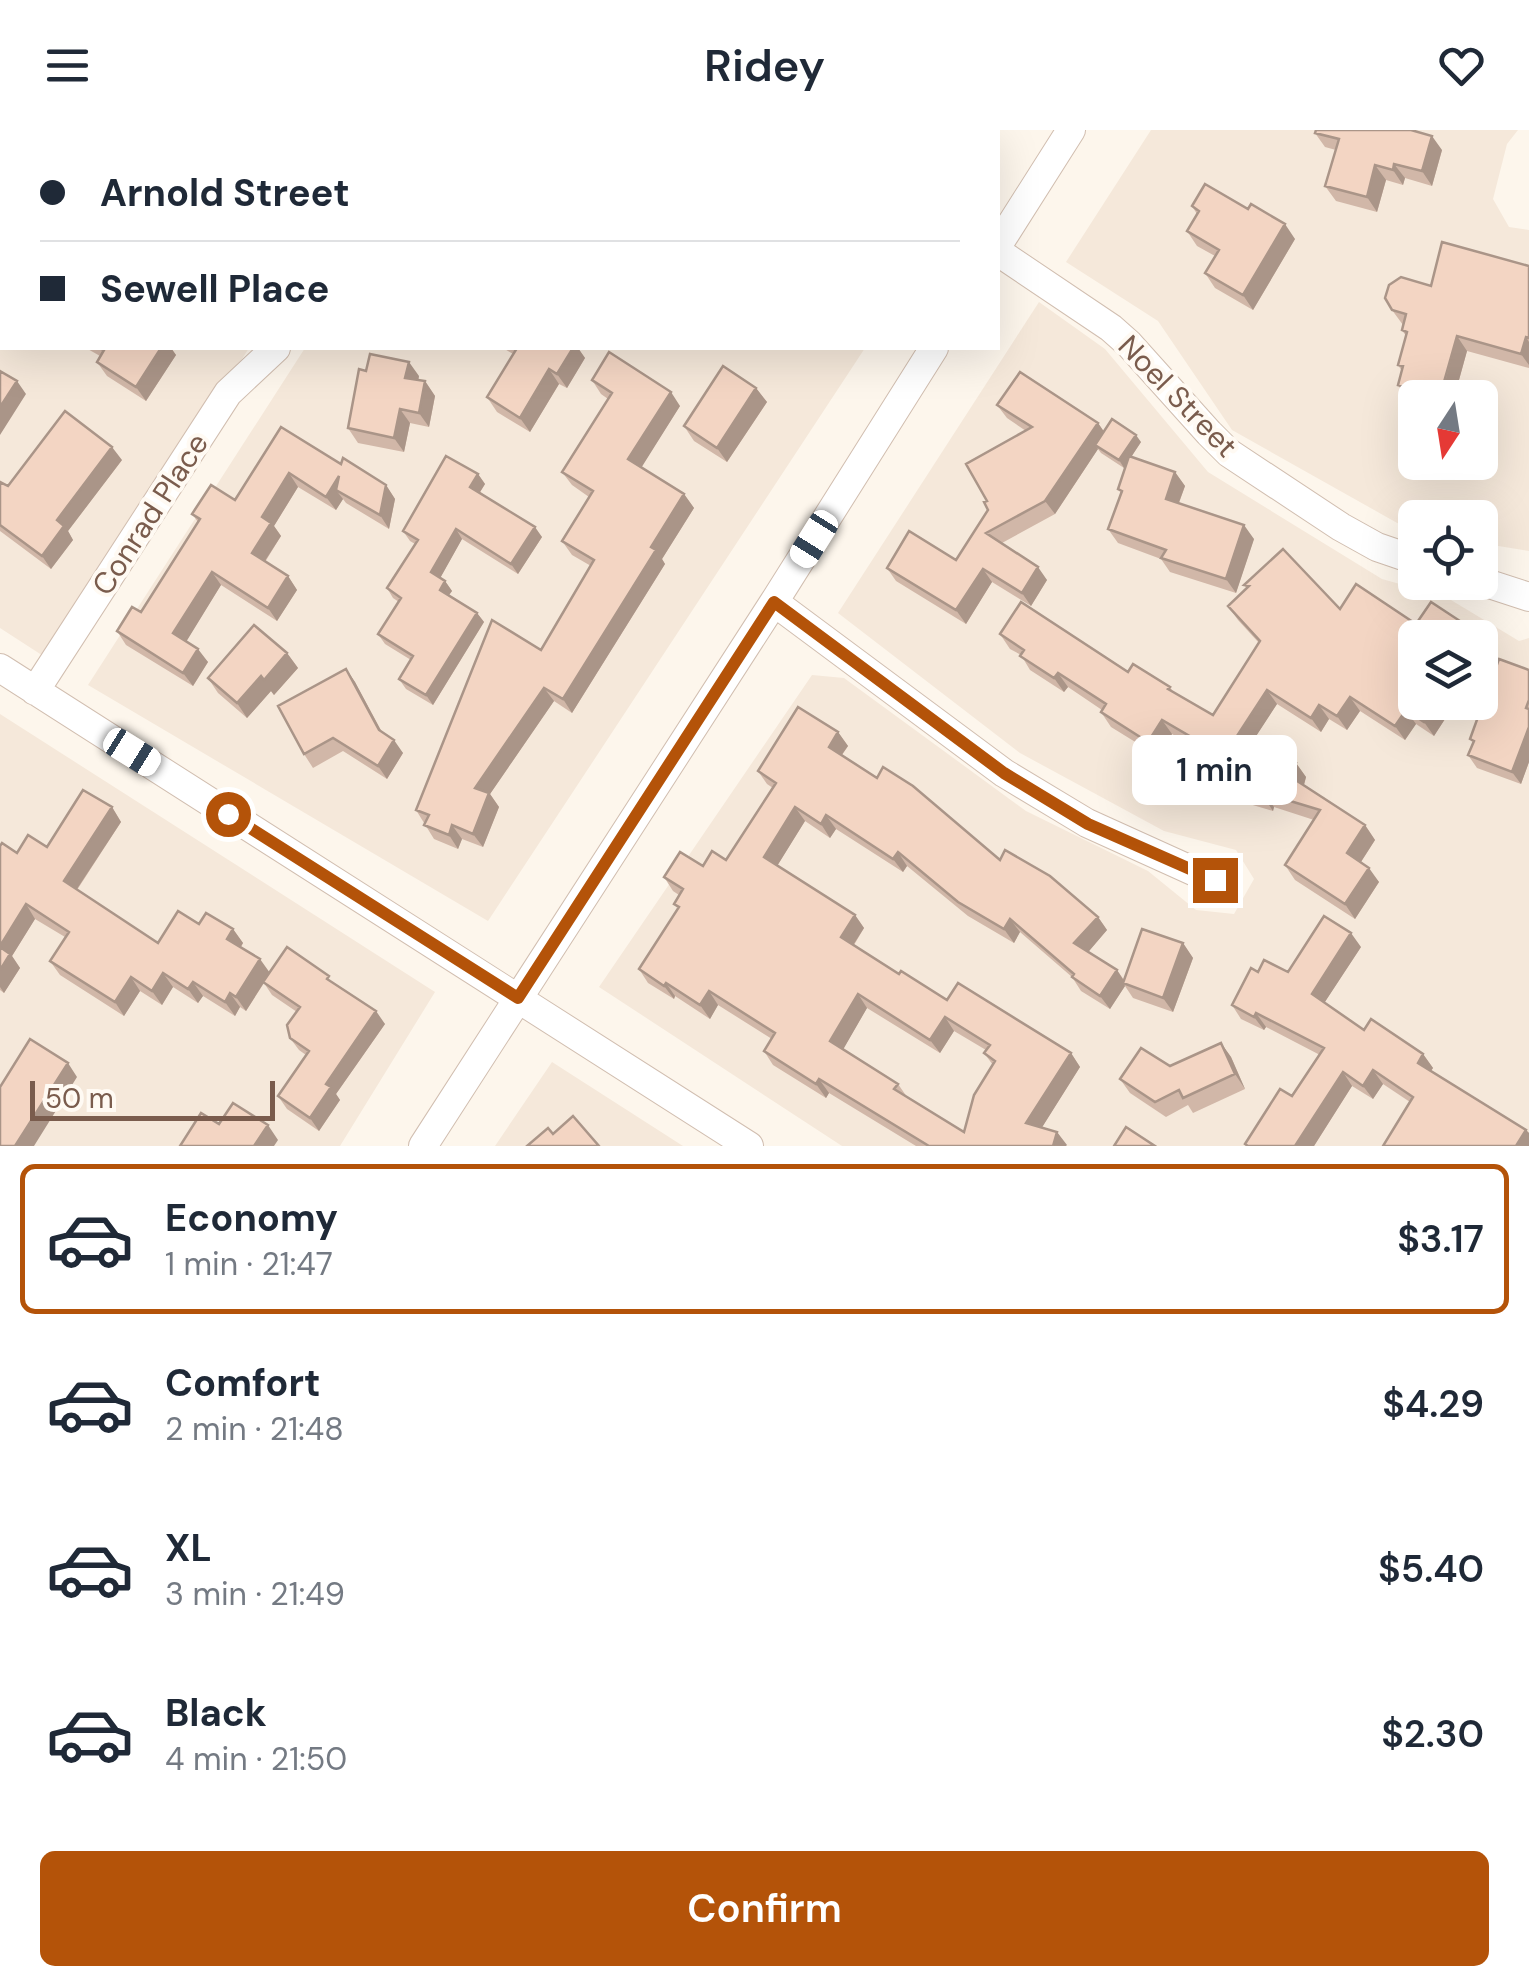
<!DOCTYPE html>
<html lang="en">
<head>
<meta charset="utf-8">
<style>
  body { margin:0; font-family:"DM Sans",sans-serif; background:#f6f6f7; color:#1f2937; height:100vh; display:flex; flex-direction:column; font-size:38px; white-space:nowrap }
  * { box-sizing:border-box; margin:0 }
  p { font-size:32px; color:#747a83 }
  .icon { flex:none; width:55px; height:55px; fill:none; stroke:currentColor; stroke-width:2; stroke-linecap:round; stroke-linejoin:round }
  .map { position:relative; height:1016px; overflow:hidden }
  .drawer { display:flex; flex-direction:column; background:#fff; flex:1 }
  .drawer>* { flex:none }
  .top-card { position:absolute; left:0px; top:0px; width:1000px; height:220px; box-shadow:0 10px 40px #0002; display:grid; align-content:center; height:220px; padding:0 40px; background:#fff }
  .needle { width:65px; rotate:192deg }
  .buttons { position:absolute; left:1398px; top:250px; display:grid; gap:20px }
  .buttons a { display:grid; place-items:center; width:100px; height:100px; border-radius:15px; background:#fff; box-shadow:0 10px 40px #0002; font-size:50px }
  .scale { position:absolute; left:30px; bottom:25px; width:245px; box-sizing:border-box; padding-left:10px; border:5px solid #7a5c4d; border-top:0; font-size:28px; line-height:35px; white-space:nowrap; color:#7a5c4d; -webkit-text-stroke:8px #fffaf3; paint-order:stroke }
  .end { position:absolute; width:45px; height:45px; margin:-22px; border:12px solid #b45309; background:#fff; box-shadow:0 0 0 5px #fff }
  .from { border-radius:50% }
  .bubble { position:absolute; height:70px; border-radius:15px; background:#fff; box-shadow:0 10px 40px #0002; font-size:32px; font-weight:600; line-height:70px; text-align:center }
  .car { position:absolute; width:30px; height:60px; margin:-30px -15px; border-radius:12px; box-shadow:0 0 8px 2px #0007; background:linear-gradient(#fff 24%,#345 0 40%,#fff 0 76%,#345 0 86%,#fff 0) }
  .top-card b { display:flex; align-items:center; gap:35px; height:95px; font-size:38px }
  .top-card b+b { border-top:2px solid #e0e1e3 }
  .top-card i { width:25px; height:25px; background:#1f2937 }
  ul { padding:18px 0 0; list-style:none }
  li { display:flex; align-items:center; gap:30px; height:150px; margin:0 20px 15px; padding:0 20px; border:5px solid transparent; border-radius:15px }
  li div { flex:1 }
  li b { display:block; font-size:38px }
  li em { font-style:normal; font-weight:600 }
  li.active { border-color:#b45309 }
  li>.icon { width:90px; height:90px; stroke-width:1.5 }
  .primary-button { display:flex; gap:20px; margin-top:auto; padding:20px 40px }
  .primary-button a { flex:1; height:115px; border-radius:15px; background:#b45309; color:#fff; font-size:40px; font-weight:600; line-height:115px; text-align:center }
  header { display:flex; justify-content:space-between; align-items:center; height:130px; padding:0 40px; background:#fff; font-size:45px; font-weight:600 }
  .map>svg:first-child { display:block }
</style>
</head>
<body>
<header><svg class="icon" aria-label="menu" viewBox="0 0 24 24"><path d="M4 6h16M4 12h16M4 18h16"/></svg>Ridey<svg class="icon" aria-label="heart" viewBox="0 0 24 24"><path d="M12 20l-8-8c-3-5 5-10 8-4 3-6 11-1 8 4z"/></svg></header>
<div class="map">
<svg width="1529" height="1016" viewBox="0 0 1529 1016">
  <rect width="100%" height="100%" fill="#fdf6ec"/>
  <path fill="#f5e8da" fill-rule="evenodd" d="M0,0h738l4,2h-740v216h247l-198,313 -51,-33z
    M1151,0h367l-11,14 -14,55 16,28 20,3v321l-49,-8v-25h-65v15l-183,-103 -74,-109 -92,-59zM1415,268h65v64h-65z
    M1039,172l66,47 103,123 174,107 64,18 73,44 10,-3v508h-687l-243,-159 213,-312 32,3 182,133 122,60 48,39 38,4 20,-35 -18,-29 -72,-19 -144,-78 -182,-140zM1415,508h65v64h-65z
    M305,218h560l-377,573 -400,-236z
    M0,584l435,278 -95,154h-340z
    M552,932l131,84h-188z"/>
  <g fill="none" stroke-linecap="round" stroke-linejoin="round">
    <defs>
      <path id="street" d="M806,0l4,2
        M998,115l73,-115
        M998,122l113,76 18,16 80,89 20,20 112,74 36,20 38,13
        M1480,451l49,16
        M774,472l230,171 83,50 128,58
        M0,538l749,478
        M35,561l193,-298 48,-45
        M423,1016l351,-544 160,-254"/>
    </defs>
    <use href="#street" stroke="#d1beb0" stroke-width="30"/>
    <use href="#street" stroke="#fff" stroke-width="28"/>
  </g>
  <path fill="#d1b7a8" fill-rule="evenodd" d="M1315,3l127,17 -10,36 -27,-8 -2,7 -17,-5 -9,32 -41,-11 -11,-15 11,-36 -11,-3z
    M1192,76l103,33 -42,71 -38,-22 -10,-15 10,-17 -18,-10 -10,-15 10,-17z
    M1529,136v102l-62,-17 -13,47h-39v3l-7,-2 -10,-14 4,-14 -4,-6 8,-29 -4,-6 1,-5 -11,-15 39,-24z
    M86,218h85l5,7 -30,46 -39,-25 -10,-14 3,-6z
    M503,218h75l7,10 -18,30 -8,-4 -29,48 -33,-20 -10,-15 26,-43z
    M419,246l-1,4 7,1 10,15 -6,31 -19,-4 -6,29 -46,-9 -10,-15z
    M592,250l88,26 -39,61 43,27 10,14 -32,51 3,5 -93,149 -18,-12 -64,93 9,13 -16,40 -21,-8 -4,10 -24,-10 -18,-29 125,-160 50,-84 -19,-11 -10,-14 27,-44 -17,-12 -10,-13 46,-73 -7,-5z
    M756,258l11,14 -40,60 -33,-21 -10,-15z
    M997,275l101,18 6,9 37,10 -10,15 44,15 10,14 -6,17 75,36 -18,54 -66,-21 -9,-13 -43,-16 -10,-14 13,-36 -3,-4 8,-24 -2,3 -23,-15 -3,-4 -43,65 -53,29 45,37 -16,26 -39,-24 -26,42 -70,-43 -9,-13 69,-8 32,-50 -1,-9 39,-70 -19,-13z
    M281,297l60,37 45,21 9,14 -6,30 -43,-26 -3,-4 -7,11 -38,-23 -24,39 7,10 -16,26 23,14 9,14 -20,31 -56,-36 -35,56 22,21 -15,24 -67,-41 -9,-14 24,-19 57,-90 -6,-8 43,-14z
    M122,330l-54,71 5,9 -22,29 -51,-38v-49l8,4z
    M478,344l7,10 -5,8 62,45 -24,37 -56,-35 -22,39 5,3 7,10 -3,4 28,18 7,9 -51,83 -27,-16 -7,-10 12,-19 -26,-16 -7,-10 21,-32 -6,-4 -6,-10 28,-44 -5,-3 -7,-10z
    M1244,455l96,24 76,15 47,-1 10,14 -58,1v64h41l-22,34 -18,-12 -11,16 -45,-29 -13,19 -18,-11 -8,13 -44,-28 -29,44 48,15 10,14 -2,8 61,40 10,15 -14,22 18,20 -24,37 -60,-39 -10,-15 29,-45 -40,-13 -1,4 -27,-8 -5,-7 -5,-2 -10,-14 4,-12 -58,-34 -14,22 -47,-29 -10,-15 1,-2 -34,-23 -4,5 -34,-22 -9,-15 -11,-6 -10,-15 128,38 42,15 3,5 40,23 46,-72 -21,-23 -10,-14 19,-18z
    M287,523l11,15 -24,27 -3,-4 -24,27 -29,-25 -10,-15z
    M346,539l9,13 27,50 21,21 -16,26 -44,-28 -30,17 -9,-14z
    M1529,540v92l-8,22 -44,-16 -9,-13 5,-12 -3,-4z
    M838,602l10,14 -6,9 158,105 98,57 9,13 -19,22 29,18 7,10 59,-37 10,15 -20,54 -40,-14 -8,-12 -15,23 -29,-18 -9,-14 -52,-45 -6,11 -46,-27 -61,-50 -4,6 -67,-43 -6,9 -25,-17 -28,45 78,49 9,13 -10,17 45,29 48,26 124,53 9,14 -38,60 15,5 9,14h-150l-87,-53 -3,5 -53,-33 -9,-14 8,-12 -54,-34 -8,14 -35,-23 -1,3 -26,-16 -9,-14 39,-60 -4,-5 5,-9 -6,-4 -9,-14 62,-17 47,-72 -6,-4 -9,-13zM867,878l73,45 14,-22 32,19 -2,3 9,12 -29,67 -57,-35 -9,-13 -55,-35z
    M112,677l9,15 -44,68 81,53 41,-19 34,5 10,14 -2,4 29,26 65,11 50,40 -49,70 4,6 -21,31 -32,-22 -9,-13 28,-41 -7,-5 -9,-12 7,-26 -25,-17 -8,-12 -18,28 -6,-4 -5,9 -32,-20 -5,7 -25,-16 -11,18 -22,-14 -16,25 -64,-41 -10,-14 15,-24 -30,-18 -23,37 8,12 -16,25 -4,-3v-144l17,7 30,-6z
    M1361,817l-37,56 40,27 59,24 10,14 -2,3 95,59 3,3v13l-119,-44 -27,-18 -10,15 -21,-13 -38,60h-67l-2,-2 47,-48 28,-41 -54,-28 -2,3 -23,-11 -9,-14 26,-33h30z
    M1221,913l10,14 14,32 -52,24 -5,-8 -22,12 -36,-24 -10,-14 50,-13z"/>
  <path fill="#aa9588" d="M102,0h18l-2,2h-18z
    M1432,6l10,14 -10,36 -10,-15z
    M1394,34l11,14 -2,7 -10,-15z
    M1375,35l11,15 -9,32 -10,-15z
    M1285,94l10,15 -42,71 -10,-15z
    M2,137v29l-2,3v-28z
    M1457,206l10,15 -13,47h-13z
    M1526,207l3,5v23l-8,-11z
    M161,218h10l5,7 -30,46 -10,-14z
    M573,218h5l7,10 -18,30 -10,-14z
    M409,232l10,14 -3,16 -11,-14z
    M549,239l10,15 -29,48 -10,-14z
    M17,251l9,13 -26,41v-28z
    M425,251l10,15 -6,31 -10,-14z
    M756,258l11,14 -40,60 -10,-14z
    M671,262l9,14 -42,67 -10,-14z
    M400,279l10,14 -6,29 -10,-14z
    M1098,293l9,13 -12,9 3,4 -43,65 -10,-13z
    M1136,305l5,7 -17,26 -5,-8z
    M112,317l10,13 -54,71 5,9 -22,29 -9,-13 15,-36z
    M1175,342l10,14 -10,27 -9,-14z
    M289,343l9,14 -24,39 7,10 -20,31 -9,-14 10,-36z
    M478,344l7,10 -8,13 -7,-10z
    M339,346l-3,14 7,9 -7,11 -10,-13z
    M386,355l9,14 -6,30 -9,-14z
    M684,364l10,14 -32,51 3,5 -93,149 -9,-14 88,-152z
    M1244,395l10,14 -18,54 -10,-14z
    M535,397l7,10 -24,37 -7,-10z
    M456,399l6,10 -24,43 -7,-10z
    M1038,437l9,13 -16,26 -9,-13z
    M983,439l9,13 -26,42 -10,-14z
    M212,442l9,13 -38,62 -10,-14z
    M288,446l9,14 -20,31 -9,-13z
    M445,451l7,10 -6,8 -6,-9z
    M477,483l7,9 -51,83 -7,-10z
    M1463,493l10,15h-20z
    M198,519l10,13 -15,24 -10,-13z
    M287,523l11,15 -24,27 -3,-4 -24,27 -10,-15 24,-27z
    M346,539l9,13 33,62 -9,-14z
    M1058,543l10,14 -4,5 -10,-14z
    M544,558l10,13 -64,93 9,13 -16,40 -10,-13 2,-46z
    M1267,560l10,14 -43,66 -10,-14z
    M1350,567l10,14 -13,19 -10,-14z
    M1437,572h19l-22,34 -10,-14z
    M1319,575l10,14 -8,13 -10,-14z
    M1406,580l10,14 -11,16 -10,-14z
    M1162,590l10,14 -14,22 -10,-14z
    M1529,597v35l-8,22 -9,-12z
    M838,602l10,14 -10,14 -9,-13z
    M394,610l9,13 -16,26 -9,-13z
    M1296,633l10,14 -4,15 -11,-15z
    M1264,663l10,14 -1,4 -10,-15z
    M112,677l9,15 -48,73 -9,-14z
    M795,677l10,14 -31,50 -10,-14z
    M826,685l10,14 -6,9 -9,-14z
    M452,695l10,14 -4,10 -9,-14z
    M1365,695l10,15 -18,28 -10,-15z
    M898,722l9,14 -4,6 -10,-13z
    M1369,738l10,14 -24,37 -10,-15z
    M26,774l9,15 -23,37 8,12 -16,25 -4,-6v-41z
    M855,785l9,13 -14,22 -9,-13z
    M1098,787l9,13 -23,27 -10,-14z
    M1010,789l10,13 -6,11 -10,-14z
    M233,799l10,14 -6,10 -10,-14z
    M1351,803l10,14 -40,61 -9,-14z
    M1183,813l10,15 -20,54 -10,-14z
    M260,829l10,14 -24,38 -10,-14z
    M1117,840l9,14 -3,-1 2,3 -15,23 -10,-13z
    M163,843l10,14 -11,18 -10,-14z
    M131,847l9,14 -16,25 -9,-14z
    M193,852l10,14 -5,7 -10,-14z
    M666,853l9,13 -1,3 -10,-13z
    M709,861l9,14 -8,14 -10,-14z
    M230,863l10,14 -5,9 -10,-14z
    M858,864l9,14 -27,47 -10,-14z
    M376,881l9,13 -49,70 4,6 -21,31 -9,-13 16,-34z
    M1256,883l10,14 -2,3 -10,-13z
    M945,887l9,14 -14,22 -10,-13z
    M1221,913l10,14 14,32 -10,-15z
    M1071,923l9,14 -44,70 -10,-14z
    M1423,924l10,14 -6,8 -9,-13z
    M68,933l9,14 -43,69h-19z
    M1373,940l10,14 -10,15 -10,-13z
    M1343,942l9,14 -38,60h-19z
    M819,949l10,14 -3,5 -10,-14z
    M268,995l10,15 -4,6h-20z
    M1526,1000l3,3v13h-13z
    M1057,1002l10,13 -1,1h-13z"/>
  <path fill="#f3d5c3" stroke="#aa9588" stroke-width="2.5" fill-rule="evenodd" d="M38,0h52l-2,2h-52z
    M513,0h46l-1,2h-45z
    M617,0h29l4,2h-34z
    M679,0h12l4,2h-18z
    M1316,0h95l21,6 -10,35 -28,-7 -1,6 -18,-5 -8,32 -42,-11 14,-47 -24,-6z
    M0,19l2,1v117l-2,4z
    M1205,54l43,25 3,-5 34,20 -42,71 -38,-22 14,-23 -32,-19 12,-20 -7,-5z
    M1442,112l87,24v72l-3,-1 -5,17 -64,-18 -17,60 -42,-11 5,-19 -5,-1 9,-33 -5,-2 4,-16 -14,-4 -7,-12 4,-13 12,-8 30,9z
    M99,218h62l-25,39 -39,-25 7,-12z
    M517,218h56l-16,26 -8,-5 -29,49 -33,-21z
    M609,222l62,40 -43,67 56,35 -33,53 5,3 -93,149 -19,-11 -69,100 14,5 -16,41 -21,-9 -3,10 -25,-10 5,-10 -13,-5 76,-190 49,30 53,-90 -32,-19 31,-50 -31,-19 50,-79 -20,-13z
    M370,224l39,8 -4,16 20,3 -6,32 -19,-4 -6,29 -46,-10 11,-59 7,2z
    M723,236l33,22 -39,60 -33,-22z
    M0,241l17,10 -17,26z
    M1020,242l78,51 -53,78 -59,32 52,34 -16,26 -39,-24 -27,41 -69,-42 22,-37 47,29 32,-50 -4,-8 3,-1 -21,-37 66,-37 -35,-22z
    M65,281l47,36 -55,73 7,6 -22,30 -42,-31v-43l8,4z
    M1112,289l24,16 -17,25 -24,-15z
    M281,297l60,37 2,-6 43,27 -6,30 -44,-25 3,-14 -13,21 -37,-24 -27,44 9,6 -19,30 36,23 -20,32 -56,-36 -39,61 25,16 -15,24 -66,-42 15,-24 9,5 59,-93 -8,-5 19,-29 24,15z
    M446,326l32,18 -8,13 65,40 -24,37 -55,-35 -25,43 14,9 -5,9 37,23 -51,82 -27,-16 14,-23 -35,-22 23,-36 -14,-10 31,-48 -15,-9z
    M1129,326l46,16 -9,27 78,26 -18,54 -65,-21 5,-8 -58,-21 14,-38 -4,-2z
    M1283,419l57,60 16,-25 60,40 15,-22 32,21 -10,15h-38v64h22l-13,20 -18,-12 -11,16 -45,-29 -13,19 -18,-11 -8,13 -44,-28 -43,66 -62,-36 -14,22 -47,-30 5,-8 -48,-31 -4,5 -34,-22 4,-6 -24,-16 21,-32 107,70 5,-8 37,23 -2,2 45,26 47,-74 -32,-35 21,-20 -5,-1z
    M254,495l33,28 -23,27 -3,-4 -24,27 -29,-25z
    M1499,529l30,11v30l-3,8 3,1v18l-17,45 -44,-17 6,-14 -4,-2z
    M346,539l33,61 15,10 -16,26 -45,-28 -29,16 -26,-48z
    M798,577l40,25 -9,15 48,31 6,-11 30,19 87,74 5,-10 45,26 48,41 -24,26 43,27 -17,26 -28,-19 2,-3 -64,-55 -6,10 -46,-27 -60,-50 -5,7 -67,-44 -5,9 -26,-17 -31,50 91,58 -14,22 58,37 2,-3 46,29 11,-17 113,70 -45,70 31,9 -4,14h-124l-110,-67 -3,5 -52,-33 11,-18 -66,-42 -9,14 -34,-22 -2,3 -25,-17 40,-62 -5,-3 9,-15 -19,-12 16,-25 23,14 9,-15 14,9 50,-77 -18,-12zM858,864l72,46 15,-23 45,28 -6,8 11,8 -21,34 -10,37 -70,-43 4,-5 -68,-43z
    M1237,614l59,19 -5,14 74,48 -18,28 22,15 -24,36 -60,-39 35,-55 -56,-17 -1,3 -27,-8 1,-5 -11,-3z
    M83,660l29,17 -48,74 94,62 20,-32 21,13 7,-11 27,16 -6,10 33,20 -24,38 -6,-4 -5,9 -32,-20 -5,7 -25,-16 -11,18 -21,-14 -16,25 -65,-41 19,-29 -43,-28 -26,42v-100l2,-3 15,10 11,-18 19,12z
    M1324,786l27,17 -39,61 52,36 7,-11 52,35 -5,9 108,67 -10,16h-133l30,-49 -40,-27 -10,16 -20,-14 -48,74h-47l-3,-2 35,-55 12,7 32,-48 -68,-35 -2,4 -22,-12 19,-37 7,4 6,-12 24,12z
    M1142,799l41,14 -20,55 -40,-15z
    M0,817l10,7 -10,16z
    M287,817l42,29 -2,3 49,32 -50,73 5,3 -21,31 -32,-22 31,-45 -19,-13 -3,-13 13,-18 -37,-25z
    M30,909l38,24 -53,83h-15v-59z
    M1221,913l14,31 -52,24 -4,-8 -24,12 -35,-23 21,-31 29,18z
    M233,973l35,22 -14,21h-74l21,-33 18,11z
    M573,986l26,30h-72l21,-18 5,6z
    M1126,997l29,19h-41z"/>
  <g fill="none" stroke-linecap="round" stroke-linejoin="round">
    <path stroke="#b45309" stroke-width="12" d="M228,684l290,184 256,-396 230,171 84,51 127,56"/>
  </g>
  <g text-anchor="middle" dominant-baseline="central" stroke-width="8" stroke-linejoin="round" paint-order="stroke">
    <g font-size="30" fill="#7a5c4d" stroke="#fffaf3">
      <text transform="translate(1178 266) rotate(46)">Noel Street</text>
      <text transform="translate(150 384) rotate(-57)">Conrad Place</text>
    </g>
  </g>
</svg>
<div class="buttons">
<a><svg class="needle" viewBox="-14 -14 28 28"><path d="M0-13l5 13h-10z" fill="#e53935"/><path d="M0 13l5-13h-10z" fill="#747a83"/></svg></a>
<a><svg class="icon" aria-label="locate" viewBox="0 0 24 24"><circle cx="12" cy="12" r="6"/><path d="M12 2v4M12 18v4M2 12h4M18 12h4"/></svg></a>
<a><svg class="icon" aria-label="layers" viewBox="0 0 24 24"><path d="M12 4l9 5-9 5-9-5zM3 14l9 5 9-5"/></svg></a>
</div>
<div class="scale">50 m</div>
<i class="end from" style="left:228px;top:684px"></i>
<i class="end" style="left:1215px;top:750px"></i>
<div class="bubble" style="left:1132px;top:605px;width:165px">1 min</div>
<i class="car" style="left:814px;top:409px;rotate:212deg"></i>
<i class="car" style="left:132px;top:622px;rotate:122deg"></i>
<div class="top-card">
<b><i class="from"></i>Arnold Street</b>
<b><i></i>Sewell Place</b>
</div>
</div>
<section class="drawer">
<ul>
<li class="active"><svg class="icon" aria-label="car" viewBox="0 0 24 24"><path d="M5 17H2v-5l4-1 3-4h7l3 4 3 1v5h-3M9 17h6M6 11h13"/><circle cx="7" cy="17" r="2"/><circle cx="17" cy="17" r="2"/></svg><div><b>Economy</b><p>1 min · 21:47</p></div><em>$3.17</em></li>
<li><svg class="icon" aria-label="car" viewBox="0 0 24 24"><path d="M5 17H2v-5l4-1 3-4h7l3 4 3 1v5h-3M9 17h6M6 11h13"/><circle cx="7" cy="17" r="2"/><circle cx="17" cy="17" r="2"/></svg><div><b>Comfort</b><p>2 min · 21:48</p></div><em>$4.29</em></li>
<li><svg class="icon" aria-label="car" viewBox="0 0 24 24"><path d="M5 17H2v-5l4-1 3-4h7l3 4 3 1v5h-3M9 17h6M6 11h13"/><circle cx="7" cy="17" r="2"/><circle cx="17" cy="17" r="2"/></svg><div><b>XL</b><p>3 min · 21:49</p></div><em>$5.40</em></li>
<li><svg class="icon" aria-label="car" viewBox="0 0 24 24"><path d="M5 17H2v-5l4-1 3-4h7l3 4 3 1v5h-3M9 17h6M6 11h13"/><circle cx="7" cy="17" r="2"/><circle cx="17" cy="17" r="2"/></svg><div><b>Black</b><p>4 min · 21:50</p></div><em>$2.30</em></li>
</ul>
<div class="primary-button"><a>Confirm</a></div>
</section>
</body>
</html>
